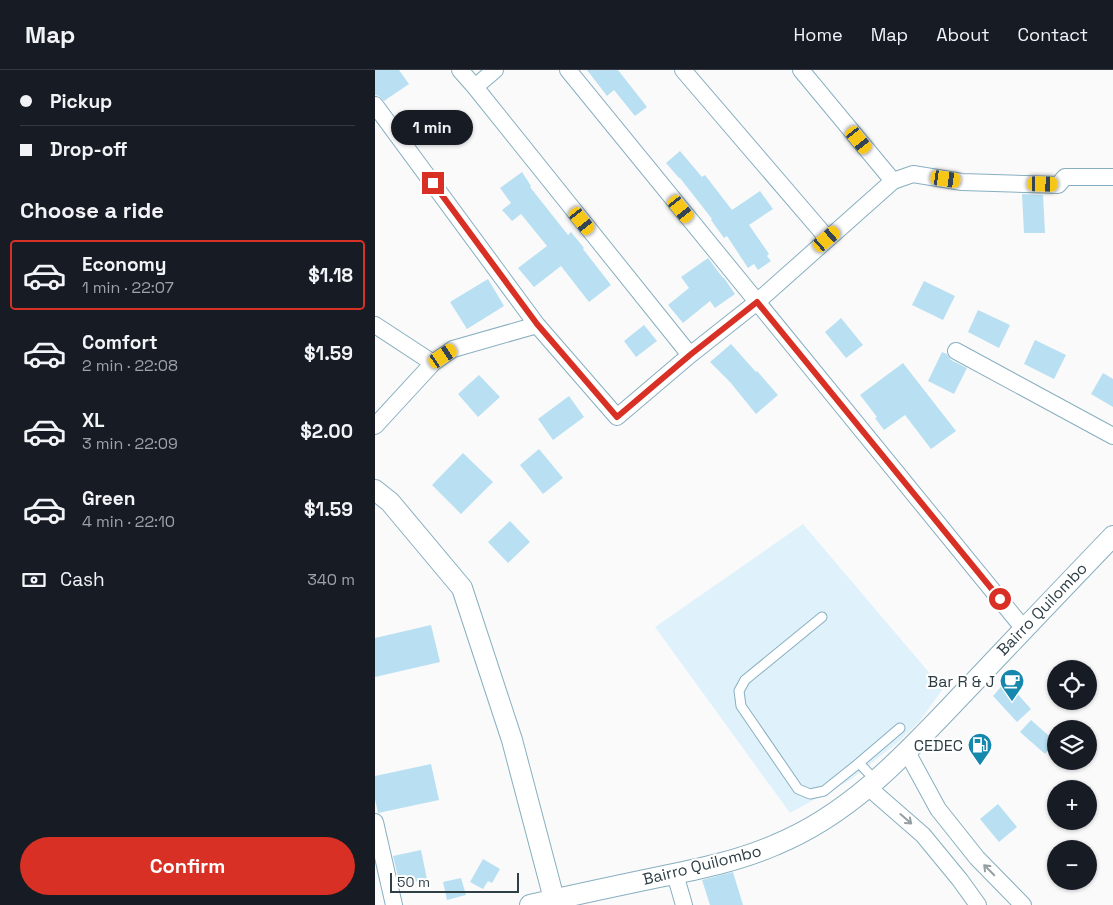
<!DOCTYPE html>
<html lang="en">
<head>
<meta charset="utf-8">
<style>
  body { margin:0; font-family:"Space Grotesk",sans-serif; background:#242831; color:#f1f3f6; height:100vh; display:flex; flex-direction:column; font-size:19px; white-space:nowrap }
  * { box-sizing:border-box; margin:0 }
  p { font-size:16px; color:#9ea1a6 }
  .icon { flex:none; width:28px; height:28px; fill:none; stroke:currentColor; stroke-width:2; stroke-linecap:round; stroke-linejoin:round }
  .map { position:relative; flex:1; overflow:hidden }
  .drawer { display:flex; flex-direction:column; background:#171b24; width:375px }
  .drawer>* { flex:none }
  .top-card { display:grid; align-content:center; height:110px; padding:0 20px; background:#171b24 }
  .buttons { position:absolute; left:672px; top:590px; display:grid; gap:10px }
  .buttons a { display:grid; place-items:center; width:50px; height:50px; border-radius:50%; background:#171b24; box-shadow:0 1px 4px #0004; font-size:25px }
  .scale { position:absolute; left:15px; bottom:12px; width:129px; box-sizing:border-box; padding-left:5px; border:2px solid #2e3f46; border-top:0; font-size:14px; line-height:18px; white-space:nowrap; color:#2e3f46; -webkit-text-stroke:4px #fff; paint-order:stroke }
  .end { position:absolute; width:22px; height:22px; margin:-11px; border:6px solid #d93025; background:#fff; box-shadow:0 0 0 2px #fff }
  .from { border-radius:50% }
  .bubble { position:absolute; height:35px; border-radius:18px; background:#171b24; box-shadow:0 1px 4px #0004; font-size:16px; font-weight:700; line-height:35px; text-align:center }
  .car { position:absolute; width:15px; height:30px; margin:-15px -8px; border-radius:6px; box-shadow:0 0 4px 1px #0007; background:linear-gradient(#f5c518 24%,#345 0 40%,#f5c518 0 76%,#345 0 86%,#f5c518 0) }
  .top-card b { display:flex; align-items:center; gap:18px; height:48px; font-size:19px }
  .top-card b+b { border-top:1px solid #363941 }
  .top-card i { width:12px; height:12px; background:#f1f3f6 }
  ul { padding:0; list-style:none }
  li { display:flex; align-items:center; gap:15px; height:70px; margin:0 10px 8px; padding:0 10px; border:2px solid transparent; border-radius:5px }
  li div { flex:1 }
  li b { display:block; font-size:19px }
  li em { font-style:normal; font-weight:700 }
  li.current { border-color:#d93025 }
  li>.icon { width:45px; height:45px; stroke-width:1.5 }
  h2 { padding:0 20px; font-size:22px; line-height:60px }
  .pay { display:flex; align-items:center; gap:12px; height:55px; padding:0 20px; font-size:19px }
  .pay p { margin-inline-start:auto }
  .button { display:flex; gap:10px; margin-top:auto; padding:10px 20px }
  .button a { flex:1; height:58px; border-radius:30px; background:#d93025; color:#fff; font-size:20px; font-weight:700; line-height:58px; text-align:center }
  header { display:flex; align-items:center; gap:30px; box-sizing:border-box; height:70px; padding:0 25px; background:#171b24; border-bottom:1px solid #363941 }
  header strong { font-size:24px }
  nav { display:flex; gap:28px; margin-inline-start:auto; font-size:18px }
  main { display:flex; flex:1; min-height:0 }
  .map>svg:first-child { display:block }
</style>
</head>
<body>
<header>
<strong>Map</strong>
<nav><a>Home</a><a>Map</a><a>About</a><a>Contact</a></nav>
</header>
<main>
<section class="drawer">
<div class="top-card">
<b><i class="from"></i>Pickup</b>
<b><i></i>Drop-off</b>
</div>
<h2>Choose a ride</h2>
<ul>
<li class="current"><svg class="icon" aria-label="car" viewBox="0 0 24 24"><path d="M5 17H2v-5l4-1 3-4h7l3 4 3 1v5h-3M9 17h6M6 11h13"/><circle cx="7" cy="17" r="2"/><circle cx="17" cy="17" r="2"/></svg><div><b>Economy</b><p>1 min · 22:07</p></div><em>$1.18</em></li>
<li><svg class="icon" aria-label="car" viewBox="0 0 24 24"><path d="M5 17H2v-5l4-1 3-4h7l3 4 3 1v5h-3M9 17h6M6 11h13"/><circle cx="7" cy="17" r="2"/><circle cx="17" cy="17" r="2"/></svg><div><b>Comfort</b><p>2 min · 22:08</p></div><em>$1.59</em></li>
<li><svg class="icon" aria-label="car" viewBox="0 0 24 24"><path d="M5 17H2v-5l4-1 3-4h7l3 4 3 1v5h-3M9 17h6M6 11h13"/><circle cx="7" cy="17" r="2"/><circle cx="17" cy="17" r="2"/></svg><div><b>XL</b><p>3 min · 22:09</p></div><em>$2.00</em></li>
<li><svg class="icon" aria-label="car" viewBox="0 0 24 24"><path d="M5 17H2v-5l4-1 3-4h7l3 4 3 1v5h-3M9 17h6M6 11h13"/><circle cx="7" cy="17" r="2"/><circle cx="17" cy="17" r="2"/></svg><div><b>Green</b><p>4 min · 22:10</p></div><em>$1.59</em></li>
</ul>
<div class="pay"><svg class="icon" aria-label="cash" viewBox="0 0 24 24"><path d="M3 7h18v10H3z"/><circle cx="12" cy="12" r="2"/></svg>Cash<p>340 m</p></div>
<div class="button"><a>Confirm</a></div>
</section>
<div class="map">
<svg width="738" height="835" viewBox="0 0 738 835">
  <rect width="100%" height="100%" fill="#fafafa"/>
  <path fill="#dff2fb" d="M428,454l140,165 -24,33 -22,21 -47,37 -60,33 -135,-186z"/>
  <path fill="#b8e0f2" d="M0,0h24l10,14 -25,17 -5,-5 -4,-1z
    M212,0h31l29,37 -12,9 -21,-26 -7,6z
    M305,81l22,26 3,-2 27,35 28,-19 13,18 -24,16 20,29 -2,2 4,5 -13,9 -4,-6 -6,4 -21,-32 -3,2 -13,-18 1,-1 -32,-41h-1l-13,-15z
    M147,102l9,14 -1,1 38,48 3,-3 13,16 -1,1 28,36 -22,17 -28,-36 -27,21 -16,-19 29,-22 -26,-32 -9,7 -10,-11 9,-7 -11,-15z
    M647,124l21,1 2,38h-21z
    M333,188l15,20h1l11,16 -20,14 -5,-7 -27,22 -15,-18 21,-17 -8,-11z
    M113,209l16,27 -37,23 -17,-27z
    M549,211l31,15 -12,24 -31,-15z
    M603,240l32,15 -11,23 -31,-16z
    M466,248l22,27 -17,13 -21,-26z
    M269,255l13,16 -21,16 -12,-16z
    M660,270l31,15 -12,24 -30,-15z
    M356,274l25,28 1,-1 21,24 -22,19 -26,-32 -20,-20z
    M567,282l5,2 4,6 16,8 -13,26 -26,-13z
    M528,293l53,68 -25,18 -26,-34 -21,15 -9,-12 2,-1 -17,-22z
    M728,303l10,6v28l-22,-13z
    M104,305l21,22 -22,20 -20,-23z
    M194,326l15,21 -31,23 -15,-21z
    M164,379l24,29 -20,16 -23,-29z
    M88,383l30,29 -32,32 -29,-29z
    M135,451l20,21 -22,21 -20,-21z
    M56,555l9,37 -65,15v-39z
    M631,611l25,28 -14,13 -24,-26z
    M656,650l25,22 -11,12 -25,-22z
    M56,694l8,36 -61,13 -3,-14v-23z
    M623,734l19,23 -18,15 -19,-23z
    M46,780l6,29 -27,6 -7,-29z
    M108,789l17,10 -8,14 -4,-2 -5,8 -13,-7z
    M358,802l10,33h-33l-8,-25z
    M86,808l5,17 -19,5 -4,-18z"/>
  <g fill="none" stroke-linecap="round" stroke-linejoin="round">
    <defs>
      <path id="service" d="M447,547l-77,63 -6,11 2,15 57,83 12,5 14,-3 35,-28 17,18
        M484,693l41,-35"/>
      <path id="minor" d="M85,0l15,17 215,268
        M193,0l456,559
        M308,0l145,169
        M426,0l92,111
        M100,17l20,-17
        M0,35l162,220 80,92 73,-62 67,-53 136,-121 20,-7 49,8 96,3 7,-8h48
        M0,255l58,38
        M581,281l157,85
        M0,356l58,-63 20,-14 84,-24
        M532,682l31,57 39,49 46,47
        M494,718l54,47 37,45 18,25
        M0,752l19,83
        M300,804l9,31"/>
      <path id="tertiary" d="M0,420l15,12 72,86 50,152 42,159
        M155,835c43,-10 86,-19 129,-28 40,-8 79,-16 116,-32 82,-33 140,-102 200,-164 46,-49 92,-97 138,-145"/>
    </defs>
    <use href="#service" stroke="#88afc0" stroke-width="11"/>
    <use href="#minor" stroke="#88afc0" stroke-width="18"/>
    <use href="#tertiary" stroke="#88afc0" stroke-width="22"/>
    <use href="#service" stroke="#fff" stroke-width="9"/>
    <use href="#minor" stroke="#fff" stroke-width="16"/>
    <use href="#tertiary" stroke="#fff" stroke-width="20"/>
  </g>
  <defs><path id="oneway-shaft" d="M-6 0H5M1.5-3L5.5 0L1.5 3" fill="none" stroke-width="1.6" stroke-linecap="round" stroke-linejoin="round" transform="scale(1.25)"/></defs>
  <g stroke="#969fa2">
    <use href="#oneway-shaft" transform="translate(531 749) rotate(41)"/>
    <use href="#oneway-shaft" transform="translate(614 800) rotate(-135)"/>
  </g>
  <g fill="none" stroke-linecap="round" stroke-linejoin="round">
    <path stroke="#d93025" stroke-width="6" d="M58,113l104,141 80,93 73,-62 67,-53 243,297"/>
  </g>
  <defs>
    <symbol id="cafe-pin" viewBox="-11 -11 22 30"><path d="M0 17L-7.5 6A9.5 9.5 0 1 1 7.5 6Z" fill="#1687ad" stroke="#fff"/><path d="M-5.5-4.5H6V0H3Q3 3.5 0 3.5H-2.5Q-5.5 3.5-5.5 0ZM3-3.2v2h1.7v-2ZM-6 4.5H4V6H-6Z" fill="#fff"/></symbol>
    <symbol id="fuel-pin" viewBox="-11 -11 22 30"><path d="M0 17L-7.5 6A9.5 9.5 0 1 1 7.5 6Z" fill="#1687ad" stroke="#fff"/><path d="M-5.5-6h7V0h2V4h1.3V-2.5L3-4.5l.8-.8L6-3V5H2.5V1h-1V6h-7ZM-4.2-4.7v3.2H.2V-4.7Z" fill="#fff"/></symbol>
  </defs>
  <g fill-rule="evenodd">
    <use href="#cafe-pin" x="623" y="597" width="28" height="38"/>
    <use href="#fuel-pin" x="591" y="661" width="28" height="38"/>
  </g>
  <g text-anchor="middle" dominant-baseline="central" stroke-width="4.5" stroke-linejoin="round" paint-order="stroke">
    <g font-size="16" fill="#2e3f46" stroke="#fff">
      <text transform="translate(667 539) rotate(-46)">Bairro Quilombo</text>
      <text transform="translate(327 795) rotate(-14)">Bairro Quilombo</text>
    </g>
    <g font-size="16" fill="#2e3f46" stroke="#fff" text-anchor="end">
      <text x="620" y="611">Bar R &amp; J</text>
      <text x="588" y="675">CEDEC</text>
    </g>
  </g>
</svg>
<div class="buttons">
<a><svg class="icon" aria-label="locate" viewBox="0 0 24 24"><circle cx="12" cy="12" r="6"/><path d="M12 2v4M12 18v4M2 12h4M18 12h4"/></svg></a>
<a><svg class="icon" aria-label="layers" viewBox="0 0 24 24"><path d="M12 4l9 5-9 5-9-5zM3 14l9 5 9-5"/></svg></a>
<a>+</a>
<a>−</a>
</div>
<div class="scale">50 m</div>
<i class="end from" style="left:625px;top:529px"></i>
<i class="end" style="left:58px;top:113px"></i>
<div class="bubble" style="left:16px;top:40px;width:82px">1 min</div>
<i class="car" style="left:484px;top:70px;rotate:141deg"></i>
<i class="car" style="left:571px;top:109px;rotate:98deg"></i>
<i class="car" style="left:668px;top:114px;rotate:91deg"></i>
<i class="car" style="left:306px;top:139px;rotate:141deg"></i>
<i class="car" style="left:207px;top:151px;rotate:141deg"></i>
<i class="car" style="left:452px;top:169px;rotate:49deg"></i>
<i class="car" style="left:68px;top:286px;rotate:56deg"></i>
</div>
</main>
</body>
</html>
